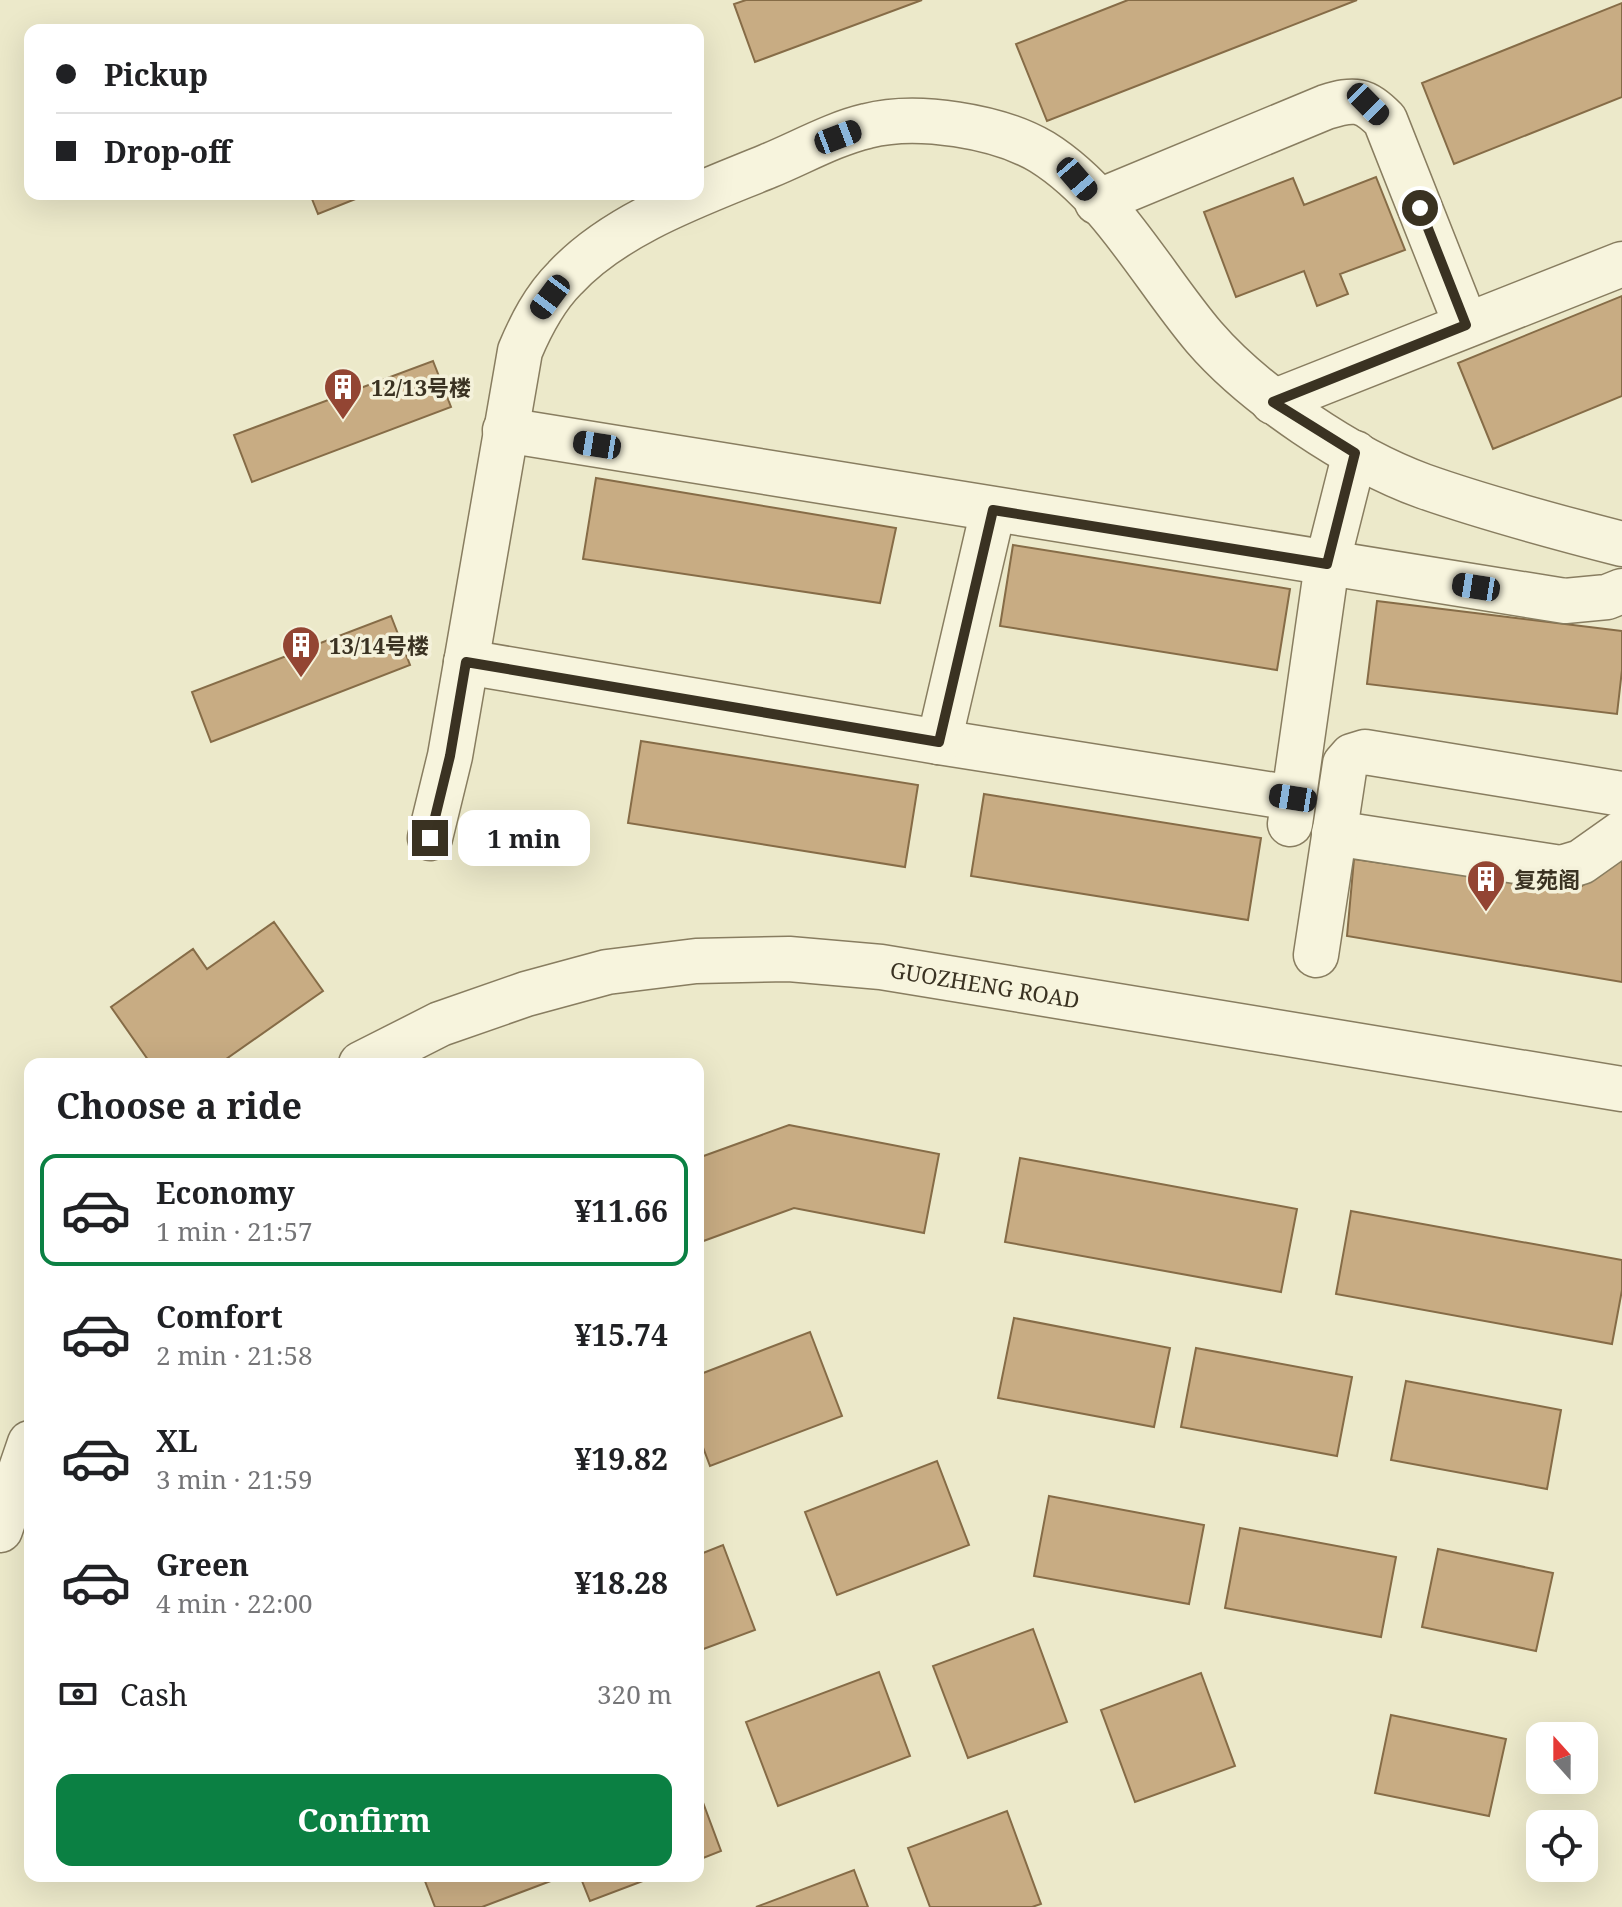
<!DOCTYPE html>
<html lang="en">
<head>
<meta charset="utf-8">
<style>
  body { margin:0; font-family:"Noto Serif","Noto Sans SC",serif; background:#f2f2f2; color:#202124; height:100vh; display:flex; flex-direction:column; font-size:30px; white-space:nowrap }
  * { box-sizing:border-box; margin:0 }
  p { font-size:26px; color:#757577 }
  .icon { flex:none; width:44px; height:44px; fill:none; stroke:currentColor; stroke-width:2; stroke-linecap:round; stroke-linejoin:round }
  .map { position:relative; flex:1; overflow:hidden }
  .details { position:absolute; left:24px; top:1058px; width:680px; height:824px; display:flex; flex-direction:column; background:#fff; border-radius:16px; box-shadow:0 8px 32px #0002 }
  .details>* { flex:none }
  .hud { position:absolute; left:24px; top:24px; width:680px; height:176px; border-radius:16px; box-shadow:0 8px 32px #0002; display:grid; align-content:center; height:176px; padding:0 32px; background:#fff }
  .needle { width:52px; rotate:339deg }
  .controls { position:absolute; left:1526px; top:1722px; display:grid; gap:16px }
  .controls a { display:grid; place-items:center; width:72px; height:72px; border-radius:16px; background:#fff; box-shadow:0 8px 32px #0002; font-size:40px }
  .end { position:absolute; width:36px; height:36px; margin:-18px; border:10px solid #3a3222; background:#fff; box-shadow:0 0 0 4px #fff }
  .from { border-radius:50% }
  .bubble { position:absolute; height:56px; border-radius:16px; background:#fff; box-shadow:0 8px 32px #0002; font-size:26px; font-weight:700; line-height:56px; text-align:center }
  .car { position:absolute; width:24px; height:48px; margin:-24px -12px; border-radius:10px; box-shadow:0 0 6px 2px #0007; background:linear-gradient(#222 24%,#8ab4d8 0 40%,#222 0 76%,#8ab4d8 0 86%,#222 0) }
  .hud b { display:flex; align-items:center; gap:28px; height:76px; font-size:30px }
  .hud b+b { border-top:2px solid #e0e0e0 }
  .hud i { width:20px; height:20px; background:#202124 }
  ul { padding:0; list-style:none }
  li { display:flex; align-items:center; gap:24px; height:112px; margin:0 16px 12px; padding:0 16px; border:4px solid transparent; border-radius:16px }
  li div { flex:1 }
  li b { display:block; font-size:30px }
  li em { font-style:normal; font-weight:700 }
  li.on { border-color:#0b8043 }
  li>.icon { width:72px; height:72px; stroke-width:1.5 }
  h2 { padding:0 32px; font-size:36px; line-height:96px }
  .pay { display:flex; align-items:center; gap:20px; height:88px; padding:0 32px; font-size:30px }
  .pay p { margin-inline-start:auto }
  .action { display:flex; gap:16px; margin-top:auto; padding:16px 32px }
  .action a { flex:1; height:92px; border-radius:16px; background:#0b8043; color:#fff; font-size:32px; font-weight:700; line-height:92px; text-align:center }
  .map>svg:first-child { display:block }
</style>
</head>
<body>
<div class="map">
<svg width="1622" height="1907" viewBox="0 0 1622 1907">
  <rect width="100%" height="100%" fill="#ece9ca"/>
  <path fill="#c8ac83" stroke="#866c47" stroke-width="2" d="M746,0h176l-167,62 -21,-58z
    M1128,0h229l-310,121 -31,-77z
    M1622,3v94l-168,67 -32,-81z
    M1376,177l29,73 -65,24 8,20 -31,12 -13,-35 -68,26 -32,-85 89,-34 11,27z
    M310,194h58l-50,20z
    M1622,296v100l-129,53 -35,-86z
    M433,361l18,46 -199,75 -18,-47z
    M596,478l300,50 -16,75 -297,-44z
    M1013,545l277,44 -13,81 -277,-44z
    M1377,601l245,30v39l-5,44 -250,-30z
    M391,616l19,49 -199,77 -19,-50z
    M641,741l277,44 -13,82 -277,-44z
    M984,794l277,44 -13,82 -277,-44z
    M1622,857v125l-275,-46 7,-77 221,32z
    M274,922l49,69 -104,73h-68l-40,-57 82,-58 14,20z
    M789,1125l150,29 -15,79 -130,-25 -96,35v-85z
    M1020,1158l277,51 -16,83 -276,-50z
    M1351,1211l271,49v30l-10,54 -276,-50z
    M1014,1318l156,30 -16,79 -156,-29z
    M810,1332l32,84 -132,50 -12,-32v-59z
    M1196,1348l156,29 -15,79 -156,-29z
    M1406,1381l155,29 -14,79 -156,-29z
    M937,1461l32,84 -132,50 -32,-83z
    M1049,1496l155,29 -15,79 -155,-28z
    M1240,1528l156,29 -15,80 -156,-29z
    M723,1545l32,85 -57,21v-96z
    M1438,1549l115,24 -17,78 -114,-24z
    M1033,1629l34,93 -99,36 -35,-92z
    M879,1672l31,84 -132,50 -32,-84z
    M1201,1673l34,93 -100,36 -34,-92z
    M1391,1715l115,24 -17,77 -114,-23z
    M698,1789l23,62 -23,9z
    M1007,1811l34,93 -9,3h-102l-22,-59z
    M854,1870l14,37h-112z
    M423,1876h141l-82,31h-47z
    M580,1876h76l-66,25z"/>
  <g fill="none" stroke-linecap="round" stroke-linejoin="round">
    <defs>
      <g id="minor">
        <path d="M1097,202l229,-95c29,-9 38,-8 59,13l81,205"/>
        <path d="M1273,402l349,-138"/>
        <path d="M505,430l1060,171 42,-4 15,-6"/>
        <path d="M466,662l473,80 354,56"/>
        <path d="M939,742l54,-232"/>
        <path d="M1290,824l37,-260 28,-111"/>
        <path d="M1334,833l227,35 20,-6 41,-29"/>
        <path d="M430,838l20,-82 70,-405c11,-26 24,-52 45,-73 51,-55 135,-84 203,-112 32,-13 65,-32 99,-40 50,-13 131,0 175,26 69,43 111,125 162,185 50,58 147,123 219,149 65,23 133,41 199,58"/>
        <path d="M1316,955l29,-191 7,-8 13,-4 257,42"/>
        <path id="s1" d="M361,1064l79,-40 86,-30 81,-22 89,-11 93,-2 92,8 741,122"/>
        <path d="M0,1530l30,-87"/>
      </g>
    </defs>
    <use href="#minor" stroke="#887d60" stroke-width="47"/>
    <use href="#minor" stroke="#f7f4dd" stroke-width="44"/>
  </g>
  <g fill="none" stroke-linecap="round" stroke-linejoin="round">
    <path stroke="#3a3222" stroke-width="10" d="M430,838l20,-82 16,-94 473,80 54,-232 334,54 28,-111 -82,-51 193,-77 -46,-117"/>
  </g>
  <defs>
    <symbol id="building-pin" viewBox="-11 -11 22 30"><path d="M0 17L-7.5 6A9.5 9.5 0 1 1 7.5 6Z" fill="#934533" stroke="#f4f1da"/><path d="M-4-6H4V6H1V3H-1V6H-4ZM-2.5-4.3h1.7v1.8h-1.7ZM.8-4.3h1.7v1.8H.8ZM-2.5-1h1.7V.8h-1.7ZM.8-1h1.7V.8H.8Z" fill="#fff"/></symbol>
  </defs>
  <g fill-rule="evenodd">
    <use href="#building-pin" x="321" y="365" width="44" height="60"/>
    <use href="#building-pin" x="279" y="623" width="44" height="60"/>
    <use href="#building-pin" x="1464" y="857" width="44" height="60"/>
  </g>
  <g text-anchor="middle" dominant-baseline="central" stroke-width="7" stroke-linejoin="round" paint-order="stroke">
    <g font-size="22" font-weight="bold" fill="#3a3222" stroke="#f4f1da" text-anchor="start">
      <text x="371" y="387">12/13号楼</text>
      <text x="329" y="645">13/14号楼</text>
      <text x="1514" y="879">复苑阁</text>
    </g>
    <g font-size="22" fill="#3a3222" stroke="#f4f1da">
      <text stroke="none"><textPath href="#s1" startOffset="644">GUOZHENG ROAD</textPath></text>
    </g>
  </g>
</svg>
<div class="controls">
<a><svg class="needle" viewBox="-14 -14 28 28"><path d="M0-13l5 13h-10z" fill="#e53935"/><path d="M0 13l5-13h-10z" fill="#757577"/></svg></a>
<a><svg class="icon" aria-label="locate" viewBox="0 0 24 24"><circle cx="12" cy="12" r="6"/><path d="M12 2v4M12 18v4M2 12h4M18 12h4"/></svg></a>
</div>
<i class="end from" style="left:1420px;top:208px"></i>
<i class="end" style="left:430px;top:838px"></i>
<div class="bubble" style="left:458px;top:810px;width:132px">1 min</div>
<i class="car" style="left:1368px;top:104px;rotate:135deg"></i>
<i class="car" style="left:838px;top:137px;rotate:69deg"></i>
<i class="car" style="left:1077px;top:179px;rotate:139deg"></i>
<i class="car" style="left:550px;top:297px;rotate:217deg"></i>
<i class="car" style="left:597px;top:445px;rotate:279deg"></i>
<i class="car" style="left:1476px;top:587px;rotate:279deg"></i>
<i class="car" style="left:1293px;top:798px;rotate:279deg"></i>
<div class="hud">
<b><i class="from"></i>Pickup</b>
<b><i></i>Drop-off</b>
</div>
<section class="details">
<h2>Choose a ride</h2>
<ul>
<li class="on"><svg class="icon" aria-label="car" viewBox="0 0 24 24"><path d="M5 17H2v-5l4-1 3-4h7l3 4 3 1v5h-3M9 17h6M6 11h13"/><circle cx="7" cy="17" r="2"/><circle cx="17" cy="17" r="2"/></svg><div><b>Economy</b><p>1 min · 21:57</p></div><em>¥11.66</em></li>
<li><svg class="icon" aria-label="car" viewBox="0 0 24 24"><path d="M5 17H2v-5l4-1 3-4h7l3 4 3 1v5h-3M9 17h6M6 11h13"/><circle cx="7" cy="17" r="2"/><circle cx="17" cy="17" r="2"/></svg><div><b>Comfort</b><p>2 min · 21:58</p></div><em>¥15.74</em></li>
<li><svg class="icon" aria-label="car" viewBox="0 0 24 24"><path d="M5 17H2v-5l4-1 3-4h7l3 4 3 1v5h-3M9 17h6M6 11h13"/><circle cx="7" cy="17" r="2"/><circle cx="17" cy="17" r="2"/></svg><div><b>XL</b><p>3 min · 21:59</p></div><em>¥19.82</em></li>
<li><svg class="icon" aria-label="car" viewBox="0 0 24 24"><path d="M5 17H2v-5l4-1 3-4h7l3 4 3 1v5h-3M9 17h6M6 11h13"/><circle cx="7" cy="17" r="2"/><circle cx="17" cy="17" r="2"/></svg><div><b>Green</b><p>4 min · 22:00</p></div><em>¥18.28</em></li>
</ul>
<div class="pay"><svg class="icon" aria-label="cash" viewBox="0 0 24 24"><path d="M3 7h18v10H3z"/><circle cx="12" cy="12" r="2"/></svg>Cash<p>320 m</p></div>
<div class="action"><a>Confirm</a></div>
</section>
</div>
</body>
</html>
